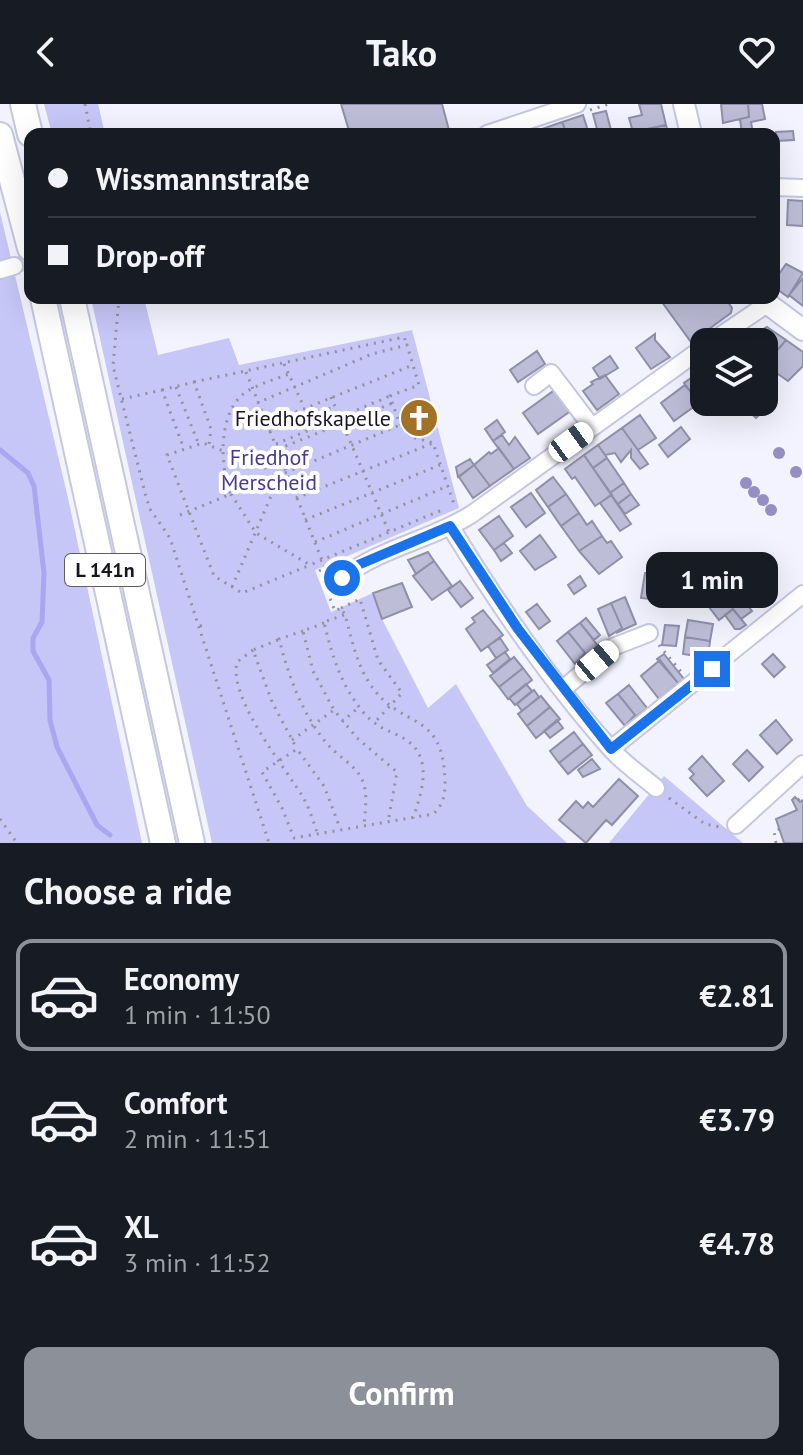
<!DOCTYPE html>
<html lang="en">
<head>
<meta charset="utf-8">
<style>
  body { margin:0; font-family:"PT Sans",sans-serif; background:#20242c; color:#f1f3f6; height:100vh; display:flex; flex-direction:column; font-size:30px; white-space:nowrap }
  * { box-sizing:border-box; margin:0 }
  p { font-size:26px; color:#9ea1a6 }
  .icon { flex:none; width:44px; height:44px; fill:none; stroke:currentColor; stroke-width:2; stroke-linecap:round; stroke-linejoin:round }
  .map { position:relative; height:739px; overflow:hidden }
  .side { display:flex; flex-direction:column; background:#171b24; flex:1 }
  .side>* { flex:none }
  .top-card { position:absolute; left:24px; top:24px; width:756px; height:176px; border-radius:16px; box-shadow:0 8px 32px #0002; display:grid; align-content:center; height:176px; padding:0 24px; background:#171b24 }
  .buttons { position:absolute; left:690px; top:224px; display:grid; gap:16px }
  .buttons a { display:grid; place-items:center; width:88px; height:88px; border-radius:16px; background:#171b24; box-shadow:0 8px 32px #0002; font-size:40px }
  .end { position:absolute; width:36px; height:36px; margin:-18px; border:10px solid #1a73e8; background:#fff; box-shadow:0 0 0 4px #fff }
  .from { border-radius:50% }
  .bubble { position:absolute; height:56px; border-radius:16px; background:#171b24; box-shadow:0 8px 32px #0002; font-size:26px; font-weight:700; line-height:56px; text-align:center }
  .car { position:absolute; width:24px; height:48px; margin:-24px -12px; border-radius:10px; box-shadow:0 0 6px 2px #0007; background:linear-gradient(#fff 24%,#345 0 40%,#fff 0 76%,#345 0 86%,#fff 0) }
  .top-card b { display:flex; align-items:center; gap:28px; height:76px; font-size:30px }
  .top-card b+b { border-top:2px solid #363941 }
  .top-card i { width:20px; height:20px; background:#f1f3f6 }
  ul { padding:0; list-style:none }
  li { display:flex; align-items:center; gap:24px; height:112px; margin:0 16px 12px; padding:0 8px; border:4px solid transparent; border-radius:16px }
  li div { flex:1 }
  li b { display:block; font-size:30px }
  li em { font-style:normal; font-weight:700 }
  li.active { border-color:#8c9099 }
  li>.icon { width:72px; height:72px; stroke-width:1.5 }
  h2 { padding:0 24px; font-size:36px; line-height:96px }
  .button { display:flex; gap:16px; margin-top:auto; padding:16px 24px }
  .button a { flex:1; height:92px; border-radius:16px; background:#8c9099; color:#fff; font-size:32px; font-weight:700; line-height:92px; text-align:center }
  header { display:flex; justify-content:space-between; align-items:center; height:104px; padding:0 24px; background:#171b24; font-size:36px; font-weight:700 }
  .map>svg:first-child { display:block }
</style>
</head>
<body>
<header><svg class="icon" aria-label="back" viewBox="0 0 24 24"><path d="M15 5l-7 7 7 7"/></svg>Tako<svg class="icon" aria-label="heart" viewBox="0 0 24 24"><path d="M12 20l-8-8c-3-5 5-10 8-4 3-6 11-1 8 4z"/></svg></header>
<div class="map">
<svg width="803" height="739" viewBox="0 0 803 739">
  <rect width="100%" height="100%" fill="#f2f3fe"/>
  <path fill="#c6c6f7" d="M44,0h54l7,30h-53z
    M0,108l68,286 74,345h-142z
    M91,194h53l14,57 71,-17 10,27 173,-35 47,178 -144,62 16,42 42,-19 9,26 46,89 28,-24 71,122 40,37h-355z
    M664,672l79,67h-134z"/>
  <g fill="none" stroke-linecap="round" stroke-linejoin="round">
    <path stroke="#a9a6f2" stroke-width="5" d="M0,346l28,23 6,13 10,87 -2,49 -9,16v13l16,29 1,40 7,27 40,78 13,10"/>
  </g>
  <path fill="#bdbdd8" stroke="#8f8fa8" stroke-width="2" d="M341,0h101l7,26 -12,4h-87z
    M639,0h22l5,21 -33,7 -4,-14 13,-3z
    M721,0h27l1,13 -26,6z
    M748,0h14l3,15 -14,3 2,11 -11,1 -2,-15 9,-2z
    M606,7l5,19 -13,3 -5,-19z
    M583,11l6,19h-22l-5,-12z
    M562,18l5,12h-30l-1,-3z
    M666,21l2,7 -34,2 -1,-2z
    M793,27l1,9 -18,1v-9z
    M788,96l15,1v25l-16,-1z
    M786,160l17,9 -15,24 -14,-10v-6z
    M803,174v28l-14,-11z
    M659,194h66l7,10 -1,5 -40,29z
    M767,223l19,13 -18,21 -4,-3v-16h-23z
    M655,230v6l15,17 -19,12 -15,-21z
    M786,236l17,12v14l-15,15 -23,-16z
    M537,247l8,13 -27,18 -8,-12z
    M610,252l8,12 -18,11 -7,-11z
    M698,269l6,8v16l-7,3 -13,-17z
    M605,271l14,19 -22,16 -14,-19 10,-7 -2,-2z
    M685,281l14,18 -25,18 -13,-18z
    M556,285l16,21 -34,24 -15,-21z
    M764,292l7,8 -15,14 -11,-10 6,-6h13z
    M418,296l2,6 9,-3 6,18 -8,4 3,6 -12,5 -3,-7 -6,2 -7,-17 7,-3 -3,-7z
    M640,311l16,23 -18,12 -16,-22z
    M497,316l8,12 -12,9 -8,-12z
    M681,323l9,12 -22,18 -9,-12z
    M622,324l26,36 -8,5 -9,-11v-8l-10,12 -6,-9 -10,2 -7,-10z
    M502,331l7,10 6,-8 15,21 -16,11 -21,-28z
    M598,341l9,13 -14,10 -9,-13z
    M499,344l15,21 -24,17 -16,-21 15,-13 2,2z
    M584,351l28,40 -17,11 -20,-29 -3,2 -7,-10z
    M607,354l17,25 -14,10 -17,-25z
    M470,355l4,6 -16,12 -2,-10z
    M474,361l16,21 -17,12 -14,-21z
    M553,373l13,17 -18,13 -12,-17z
    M624,379l7,11 -13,10 -8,-11z
    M531,389l14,20 -19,14 -15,-20z
    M566,390l13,19 -18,13 -13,-19z
    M631,390l8,11 -14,9 -7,-10z
    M611,391l20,29 -11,7 -20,-28z
    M579,409l8,12 5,-4 10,15 -23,15 -18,-25z
    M499,412l14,20 -19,14 -15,-20z
    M540,431l16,22 -21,13 -15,-19z
    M602,432l5,7 4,-2 11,16 -23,17 -20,-23z
    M504,439l8,10 -11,8 -7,-11z
    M428,448l6,9 -18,13 -8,-14z
    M731,455l22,28 -12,10 11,14 -11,8 -18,-23 8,-6 -17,-18z
    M434,457l18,25 -20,14 -19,-24z
    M645,469l17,2 -4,25 -17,-2z
    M662,471l17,3 -4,25 -17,-3z
    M580,472l6,10 -12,8 -6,-9z
    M720,475l11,11 -8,6 10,13 -14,11 -10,-13 11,-8 -10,-12z
    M460,477l13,17 -12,9 -13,-17z
    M402,479l10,24 -30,12 -9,-26z
    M625,493l11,27 -20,9 6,-5 -11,-25z
    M611,499l11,25 -13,8 -11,-27z
    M537,500l13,17 -11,8 -13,-17z
    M733,505l13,16 -6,4h-5l-10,-14z
    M483,506l20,25 -22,16 -15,-22 9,-7 -3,-4z
    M586,514l14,17 -6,5 -14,-17z
    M688,516l25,4 -3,17 -25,-4z
    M580,519l18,23 -17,13 4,-6 -17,-21z
    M665,521l14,1 -3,20 -14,-1z
    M568,528l17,21 -10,11 -18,-23z
    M685,533l25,4 -2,17 -25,-4z
    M500,534l8,12 -12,8 -8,-12z
    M505,548l5,7 -17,14 -6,-8z
    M664,550l20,25 -6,4 -21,-24z
    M773,550l12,13 -11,10 -12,-13z
    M514,553l9,11 -24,19 -9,-11z
    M660,556l18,23 -19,16 -18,-23z
    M523,564l9,12 -24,19 -9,-12z
    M526,580l6,7 -17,14 -6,-7z
    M629,581l18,23 -17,13 5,-6 -17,-21z
    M534,586l5,7 -17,14 -5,-7z
    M618,590l17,21 -10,11 -19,-23z
    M541,592l9,11 -23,19 -9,-12z
    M550,603l10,12 -24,19 -9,-12z
    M557,616l6,8 -13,10 -6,-7z
    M776,616l16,20 -15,14 -17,-19z
    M574,628l9,12 -24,19 -9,-12z
    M583,640l9,11 -24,19 -9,-11z
    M747,646l16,17 -14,14 -16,-17z
    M702,652l22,25 -17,15 -17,-18 4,-4 -5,-5z
    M592,655l8,10 -17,8 -5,-7z
    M619,675l19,17 -26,29 -6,-5 -20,23 -27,-23 17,-19 7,7 5,-6 5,5z
    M795,693l5,5 3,-2v43h-19l-8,-24 21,-9 -5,-10z"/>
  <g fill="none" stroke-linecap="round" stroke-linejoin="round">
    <path stroke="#d1d2dd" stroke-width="16" stroke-dasharray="16 8" stroke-linecap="butt" d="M14,162l16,-5"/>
    <defs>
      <path id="minor" d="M487,30l90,-30
        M774,83l29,1
        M0,166l14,-4
        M711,238l56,-38
        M534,282l17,-13 41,54
        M450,422c47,77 100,155 160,222 13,15 31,27 46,40
        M342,474c38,-30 89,-38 130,-64l232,-167
        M563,585l50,-42 36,-14
        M611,645l192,-155
        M736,721l67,-61"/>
      <path id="major" d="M684,0l7,30
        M760,194l43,32"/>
      <path id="highway" d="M23,0l7,30
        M0,31l30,113
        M43,194l120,545
        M72,194l120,545"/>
    </defs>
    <use href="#minor" stroke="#c6c6e1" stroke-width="20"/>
    <use href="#major" stroke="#c6c6e1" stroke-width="24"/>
    <use href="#highway" stroke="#c6c6e1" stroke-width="28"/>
    <path stroke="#92929d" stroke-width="3" stroke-dasharray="2 6" stroke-linecap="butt" d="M85,0l6,30
      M590,6l19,-6
      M119,194l-6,68 33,131 4,12 20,29 99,305
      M284,260l20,43
      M246,268l78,193 1,3 -6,3 16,40 6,-3 4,7c7,24 11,48 25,69 31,47 73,24 75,97 0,14 -1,23 -12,33l-139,24 -12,-30 -20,-36 35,-23 27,37 16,42
      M194,278l210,-45 3,8
      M176,283l23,58
      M162,286l32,-8 17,47 -2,16
      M331,293l58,135
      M122,295l40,-9 22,59
      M257,299l115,-49 35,-9 12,40 -29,11 10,29
      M266,320l147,-59
      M269,328l66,-26
      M276,340l114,-48
      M278,345l115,-46
      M281,358l-16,6 -62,-25 -36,12 47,121 28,17 68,-28
      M285,369l115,-48 12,12 21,6 22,64
      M231,390l25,39 54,32 132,-55
      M296,394l137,-55
      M180,411l51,-21c-11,-27 -13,-76 10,-98 12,-11 33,-16 48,-22
      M305,416l135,-55
      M315,438l133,-56
      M232,483l42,-98 16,-6
      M341,504l19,-9 18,61 24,33 -28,30
      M344,511l-20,7c8,34 17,63 39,90 17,20 30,18 46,30 24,19 12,53 4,76
      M324,519l-21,8 10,40 21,39
      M200,522l7,-2
      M303,527l-24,8c10,39 24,77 50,107 11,12 28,20 34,36 5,12 2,30 1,43
      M278,536l-25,10 19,52 25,47
      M659,541l23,28
      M253,546l-16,12c-9,36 47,104 66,135 6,11 10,23 14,35
      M342,618l17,-15
      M292,636l42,-30 23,28 40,34 -9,50
      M669,694l36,26 15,3
      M798,696l5,-5
      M0,715l17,24
      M776,739l-2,-12 6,-2"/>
    <use href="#minor" stroke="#fff" stroke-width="16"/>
    <use href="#major" stroke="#fff" stroke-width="20"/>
    <use href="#highway" stroke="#fff" stroke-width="24"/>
  </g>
  <g fill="#948ec2">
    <circle cx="779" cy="349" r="6"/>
    <circle cx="796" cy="368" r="6"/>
    <circle cx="746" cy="379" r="6"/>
    <circle cx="754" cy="388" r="6"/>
    <circle cx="763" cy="396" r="6"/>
    <circle cx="771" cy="406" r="6"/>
  </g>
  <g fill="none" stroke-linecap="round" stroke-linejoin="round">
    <path stroke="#1a73e8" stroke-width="10" d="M342,474l16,-13 92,-39 68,103 93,120 101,-80"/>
  </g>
  <defs>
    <symbol id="church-disc" viewBox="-11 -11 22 22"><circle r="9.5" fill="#a17225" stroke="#fff"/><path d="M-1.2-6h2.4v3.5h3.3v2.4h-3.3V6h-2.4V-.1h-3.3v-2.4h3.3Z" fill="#fff"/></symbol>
  </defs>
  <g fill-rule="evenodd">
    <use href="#church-disc" x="397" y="292" width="44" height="44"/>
  </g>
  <g text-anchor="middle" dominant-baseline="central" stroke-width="8" stroke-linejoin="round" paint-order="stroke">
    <rect fill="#fff" stroke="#5d5c63" stroke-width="2" x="65" y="450" width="80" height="32" rx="6"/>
    <g font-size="20" font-weight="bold" fill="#171620">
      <text x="105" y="466">L 141n</text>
    </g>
    <g font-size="22" fill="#171620" stroke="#fff" text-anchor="end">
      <text x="391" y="314">Friedhofskapelle</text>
    </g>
    <g font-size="22" fill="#473b91" stroke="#fff">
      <text x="269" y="353">Friedhof<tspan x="269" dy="25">Merscheid</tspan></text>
    </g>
  </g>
</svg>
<div class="buttons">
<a><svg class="icon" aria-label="layers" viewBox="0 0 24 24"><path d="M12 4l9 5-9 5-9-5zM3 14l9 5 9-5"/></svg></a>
</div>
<i class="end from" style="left:342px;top:474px"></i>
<i class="end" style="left:712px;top:565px"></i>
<div class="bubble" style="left:646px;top:448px;width:132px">1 min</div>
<i class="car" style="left:571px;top:338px;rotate:54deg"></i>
<i class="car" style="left:597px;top:557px;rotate:50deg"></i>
<div class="top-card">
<b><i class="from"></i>Wissmannstraße</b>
<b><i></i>Drop-off</b>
</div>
</div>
<section class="side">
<h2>Choose a ride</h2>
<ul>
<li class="active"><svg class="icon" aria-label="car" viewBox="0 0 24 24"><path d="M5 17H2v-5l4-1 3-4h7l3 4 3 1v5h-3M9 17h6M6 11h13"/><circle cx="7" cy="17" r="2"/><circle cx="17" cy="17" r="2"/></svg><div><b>Economy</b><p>1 min · 11:50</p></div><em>€2.81</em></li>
<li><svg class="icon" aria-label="car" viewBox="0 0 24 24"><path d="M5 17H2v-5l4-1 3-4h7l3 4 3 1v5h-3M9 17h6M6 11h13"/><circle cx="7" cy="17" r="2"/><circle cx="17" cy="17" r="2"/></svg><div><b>Comfort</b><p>2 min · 11:51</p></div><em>€3.79</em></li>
<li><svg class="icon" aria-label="car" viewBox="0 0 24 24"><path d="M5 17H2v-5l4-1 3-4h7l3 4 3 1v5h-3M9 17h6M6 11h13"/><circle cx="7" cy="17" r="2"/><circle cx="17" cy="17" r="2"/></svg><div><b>XL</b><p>3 min · 11:52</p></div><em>€4.78</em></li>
</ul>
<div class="button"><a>Confirm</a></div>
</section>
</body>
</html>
